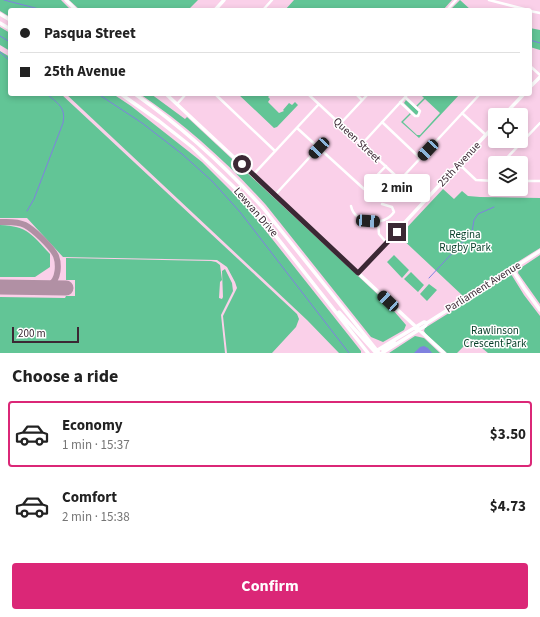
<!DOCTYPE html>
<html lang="en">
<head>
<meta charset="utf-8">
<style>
  body { margin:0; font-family:"Source Sans 3",sans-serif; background:#f6f6f6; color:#222; height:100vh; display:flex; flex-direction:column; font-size:15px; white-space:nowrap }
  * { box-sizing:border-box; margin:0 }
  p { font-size:13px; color:#767676 }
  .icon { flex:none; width:22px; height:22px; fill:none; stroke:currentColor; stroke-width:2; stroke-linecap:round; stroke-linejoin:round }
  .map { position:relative; height:353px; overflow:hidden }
  .details { display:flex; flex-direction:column; background:#fff; flex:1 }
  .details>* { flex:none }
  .banner { position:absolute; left:8px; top:8px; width:524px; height:88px; border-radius:4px; box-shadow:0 2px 6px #0003; display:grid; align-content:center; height:88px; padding:0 12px; background:#fff }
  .buttons { position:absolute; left:488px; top:108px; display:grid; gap:8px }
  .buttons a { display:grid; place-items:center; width:40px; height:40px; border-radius:4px; background:#fff; box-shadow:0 2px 6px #0003; font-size:20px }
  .scale { position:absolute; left:12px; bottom:10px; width:67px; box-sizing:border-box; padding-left:4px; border:2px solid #3b2834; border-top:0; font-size:11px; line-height:14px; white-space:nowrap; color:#3b2834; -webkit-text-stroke:3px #fff; paint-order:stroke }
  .end { position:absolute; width:18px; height:18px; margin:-9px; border:5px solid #3b2834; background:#fff; box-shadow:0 0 0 2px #fff }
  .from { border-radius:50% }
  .bubble { position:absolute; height:28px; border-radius:4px; background:#fff; box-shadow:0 2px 6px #0003; font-size:13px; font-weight:700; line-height:28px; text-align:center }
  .car { position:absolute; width:12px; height:24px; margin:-12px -6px; border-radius:5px; box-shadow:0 0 3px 1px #0007; background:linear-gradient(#222 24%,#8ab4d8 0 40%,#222 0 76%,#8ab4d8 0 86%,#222 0) }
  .banner b { display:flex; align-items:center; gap:14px; height:38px; font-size:15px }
  .banner b+b { border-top:1px solid #e0e0e0 }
  .banner i { width:10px; height:10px; background:#222 }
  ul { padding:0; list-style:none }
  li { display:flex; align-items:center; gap:12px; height:66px; margin:0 8px 6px; padding:0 4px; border:2px solid transparent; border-radius:4px }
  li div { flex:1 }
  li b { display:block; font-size:15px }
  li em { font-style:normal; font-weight:700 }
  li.on { border-color:#db2777 }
  li>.icon { width:36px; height:36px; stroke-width:1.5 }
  h2 { padding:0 12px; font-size:18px; line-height:48px }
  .primary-button { display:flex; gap:8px; margin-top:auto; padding:8px 12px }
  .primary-button a { flex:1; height:46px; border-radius:4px; background:#db2777; color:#fff; font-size:16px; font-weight:700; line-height:46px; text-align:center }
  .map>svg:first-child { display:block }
</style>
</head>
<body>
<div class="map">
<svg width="540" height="353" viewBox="0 0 540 353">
  <rect width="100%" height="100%" fill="#fad0e9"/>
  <path fill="#62c596" d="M0,0h61l10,10h-61v7l-10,-6z
    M69,0h129l-10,10h-108z
    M294,0h158l-9,10h-158z
    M460,0l11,10h-21z
    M0,27l10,6v18l-10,-6z
    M530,28l10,2v20l-10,-3z
    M0,51l10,6v37h51l236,220 2,5 -3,8 -24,26h-45l-4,-37 14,-28 -2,-6 -8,-15 -10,-7 -154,-3 -36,-39h-27z
    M66,94h47l18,12 71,56 44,44 115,145v2h-22l-32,-33z
    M140,94h11l34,25 2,-2 200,186 19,22 -2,5 -21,12 -12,-5 -105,-132c-37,-41 -80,-80 -126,-111z
    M238,94h33l-3,3 2,2 -2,3 11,11 5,-2 -1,-1 6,-7 3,2 3,-3 3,3 -21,22 -3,1z
    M420,94h3l2,2 2,-2h33l-41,44 -18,-16 9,-9 1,1 -8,8 14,13h3l20,-22 -15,-14 -8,8 -1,-1 8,-8z
    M406,100l13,12v2l-3,1 -12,-12z
    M443,189l11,10 8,-8 6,5 12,1 60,1v50l-77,48 -64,-60z
    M0,225c28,1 32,10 50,29v13l-15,10h-35z
    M394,255l15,15 -7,8 -15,-16z
    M540,255v49l-22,-31 1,-4z
    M66,258l145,3 5,1 4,3 2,15 -2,2 -1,16 3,1 1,-2 -1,-26 3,-2 7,14 1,8 -12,24 4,38h-225v-56l65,1 1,-2h9v-16h-9z
    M411,272l13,13 -6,7 -14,-13z
    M511,274l13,21 16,21v37h-52l-17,-14 -14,14h-10l-21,-19 -2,-3 1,-3z
    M429,284l8,6 -10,11 -7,-7z
    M415,336l9,2 16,15h-51z"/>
  <path fill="#7f81df" d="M424,346l4,2 4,5h-18l6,-6z"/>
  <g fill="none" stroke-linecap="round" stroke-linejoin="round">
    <path stroke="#7f81df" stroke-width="1" d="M4,0l39,10
      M0,36l10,6
      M530,40l10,3
      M0,52l10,9
      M98,94l44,29 40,31 30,27 28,31 109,141
      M27,211l7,-12 29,-76c3,-16 -5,-19 -16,-29
      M429,278l43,-46 2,-12 4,-6 16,-7"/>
    <path stroke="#b190a4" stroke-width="6" d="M0,222c8,0 17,-1 25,3 8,4 27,22 31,31 3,8 3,23 -6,29 -4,2 -10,2 -15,2"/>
    <path stroke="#b190a4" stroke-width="15" d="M0,287l66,1"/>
    <path stroke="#fff" stroke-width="2.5" d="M489,0l39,10
      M263,10l9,-10
      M447,10l9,-10
      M530,11l10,2
      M530,66l10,9
      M215,94l60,57
      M308,94l116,108
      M356,94l6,6
      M400,102l15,14h3l2,-5 -15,-14
      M177,104l9,-10
      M462,113l24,22
      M382,122l38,36
      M340,124l28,-30
      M297,128l67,61 22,-23
      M362,144l46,-50
      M502,163l38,-40
      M459,164l17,16 19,1
      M253,175l66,-71
      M400,180l80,-86
      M521,181h19
      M275,195l44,-48
      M351,206c4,19 33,21 43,6l-2,-5 -10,-3
      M378,222l1,12 7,8"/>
    <path stroke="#fff" stroke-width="3.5" d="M66,0l10,10
      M215,10l9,-10
      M0,14l10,6
      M0,23l10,6
      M530,87l10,-10
      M121,94l38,27 33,26 47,45 21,24 108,137
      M135,94c47,33 90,72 128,114l116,145
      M166,94l278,259
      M504,115l20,-21
      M512,269l12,19 16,22
      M358,273l137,-148
      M339,312l37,41
      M383,350l11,-8
      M376,351l48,-29 3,1
      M382,353l43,-27 2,-3 113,-72"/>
  </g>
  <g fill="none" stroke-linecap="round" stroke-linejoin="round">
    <path stroke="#3b2834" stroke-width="5" d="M242,164l116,109 39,-41"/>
  </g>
  <g text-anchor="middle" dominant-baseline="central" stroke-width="3" stroke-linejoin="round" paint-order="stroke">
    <g font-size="11" fill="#3b2834" stroke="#fff">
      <text transform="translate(357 140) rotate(43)">Queen Street</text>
      <text transform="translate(459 164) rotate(-47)">25th Avenue</text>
      <text transform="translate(256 212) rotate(49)">Lewvan Drive</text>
      <text transform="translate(483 287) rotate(-32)">Parliament Avenue</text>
    </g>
    <g font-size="11" fill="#063e28" stroke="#fff">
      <text x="465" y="234">Regina<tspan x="465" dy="13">Rugby Park</tspan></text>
      <text x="495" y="330">Rawlinson<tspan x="495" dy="13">Crescent Park</tspan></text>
    </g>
  </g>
</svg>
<div class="buttons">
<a><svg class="icon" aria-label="locate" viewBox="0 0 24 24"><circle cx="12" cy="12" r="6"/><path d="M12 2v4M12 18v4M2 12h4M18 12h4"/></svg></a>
<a><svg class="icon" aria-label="layers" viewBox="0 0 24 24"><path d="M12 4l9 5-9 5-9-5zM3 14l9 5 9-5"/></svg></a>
</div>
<div class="scale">200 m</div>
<i class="end from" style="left:242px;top:164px"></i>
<i class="end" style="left:397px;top:232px"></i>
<div class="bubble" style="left:364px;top:174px;width:66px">2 min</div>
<i class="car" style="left:319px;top:148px;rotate:223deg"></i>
<i class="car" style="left:428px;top:150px;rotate:223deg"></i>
<i class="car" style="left:368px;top:221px;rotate:94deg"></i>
<i class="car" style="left:388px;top:301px;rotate:313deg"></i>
<div class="banner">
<b><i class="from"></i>Pasqua Street</b>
<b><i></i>25th Avenue</b>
</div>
</div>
<section class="details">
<h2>Choose a ride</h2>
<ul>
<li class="on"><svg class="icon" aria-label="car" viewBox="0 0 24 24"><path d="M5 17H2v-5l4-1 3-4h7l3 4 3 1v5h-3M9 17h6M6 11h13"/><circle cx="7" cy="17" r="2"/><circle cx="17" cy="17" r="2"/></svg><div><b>Economy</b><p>1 min · 15:37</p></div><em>$3.50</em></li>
<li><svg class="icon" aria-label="car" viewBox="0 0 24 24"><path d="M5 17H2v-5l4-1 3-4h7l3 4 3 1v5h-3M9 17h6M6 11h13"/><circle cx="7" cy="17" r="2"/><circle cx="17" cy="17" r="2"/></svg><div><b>Comfort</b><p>2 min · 15:38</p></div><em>$4.73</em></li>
</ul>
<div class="primary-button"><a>Confirm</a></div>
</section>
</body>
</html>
